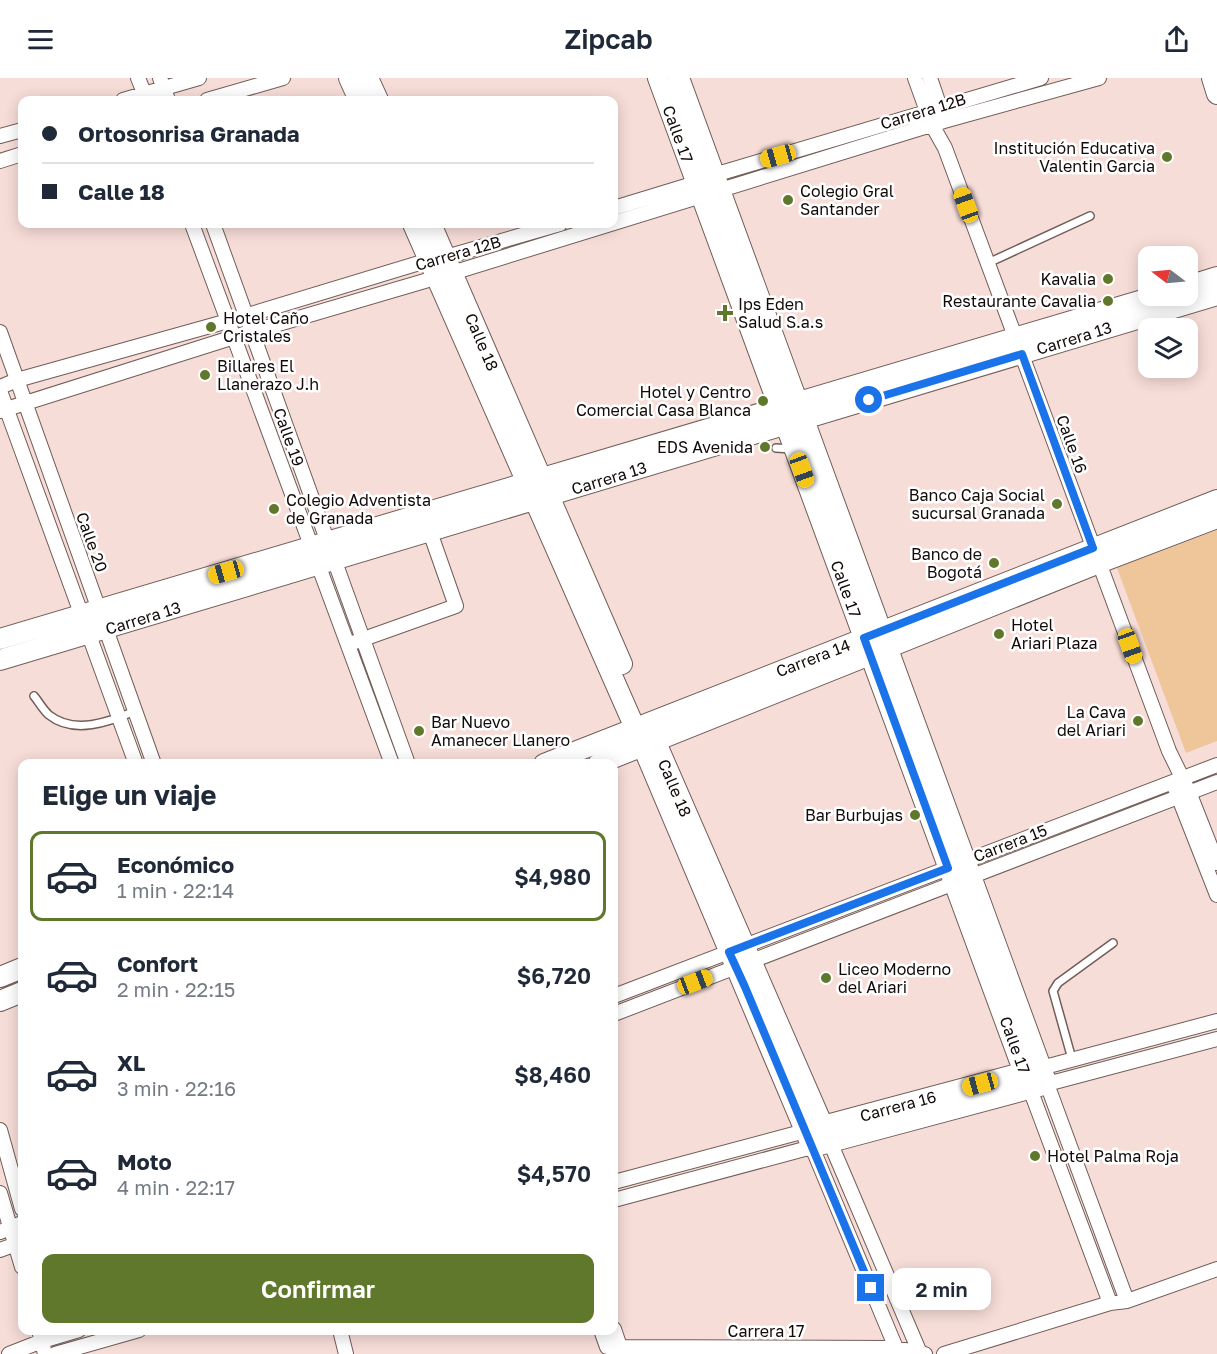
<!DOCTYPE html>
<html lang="es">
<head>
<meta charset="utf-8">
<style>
  body { margin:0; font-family:"Golos Text",sans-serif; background:#f2f2f3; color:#1f2937; height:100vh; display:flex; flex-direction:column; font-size:22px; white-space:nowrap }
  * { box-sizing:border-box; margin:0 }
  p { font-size:20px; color:#747a83 }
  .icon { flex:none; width:33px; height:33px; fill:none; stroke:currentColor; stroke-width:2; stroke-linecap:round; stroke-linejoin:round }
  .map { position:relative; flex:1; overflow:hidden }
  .drawer { position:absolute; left:18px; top:681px; width:600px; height:576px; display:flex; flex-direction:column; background:#fff; border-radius:12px; box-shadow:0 3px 15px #0003 }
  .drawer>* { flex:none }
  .banner { position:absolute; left:18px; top:18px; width:600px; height:132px; border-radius:12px; box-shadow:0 3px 15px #0003; display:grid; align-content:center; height:132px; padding:0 24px; background:#fff }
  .needle { width:39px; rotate:286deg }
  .fabs { position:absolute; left:1138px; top:168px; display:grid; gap:12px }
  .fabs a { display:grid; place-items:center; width:60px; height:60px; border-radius:12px; background:#fff; box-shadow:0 3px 15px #0003; font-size:30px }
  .end { position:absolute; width:27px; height:27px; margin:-14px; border:8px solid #1a73e8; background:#fff; box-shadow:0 0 0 3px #fff }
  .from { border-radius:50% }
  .bubble { position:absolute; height:42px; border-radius:12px; background:#fff; box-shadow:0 3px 15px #0003; font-size:20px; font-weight:600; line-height:42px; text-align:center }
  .car { position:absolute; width:18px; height:36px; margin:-18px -9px; border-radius:8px; box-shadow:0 0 4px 2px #0007; background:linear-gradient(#f5c518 24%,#345 0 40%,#f5c518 0 76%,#345 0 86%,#f5c518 0) }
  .banner b { display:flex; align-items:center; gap:21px; height:57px; font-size:22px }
  .banner b+b { border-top:2px solid #e0e1e3 }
  .banner i { width:15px; height:15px; background:#1f2937 }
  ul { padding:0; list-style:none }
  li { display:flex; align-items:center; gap:18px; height:90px; margin:0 12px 9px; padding:0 12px; border:3px solid transparent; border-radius:12px }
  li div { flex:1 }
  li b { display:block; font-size:22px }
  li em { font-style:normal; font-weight:600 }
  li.on { border-color:#60782b }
  li>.icon { width:54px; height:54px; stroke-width:1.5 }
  h2 { padding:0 24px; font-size:27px; line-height:72px }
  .button { display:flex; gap:12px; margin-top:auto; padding:12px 24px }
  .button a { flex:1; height:69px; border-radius:12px; background:#60782b; color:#fff; font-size:24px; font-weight:600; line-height:69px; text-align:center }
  header { display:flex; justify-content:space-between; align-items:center; height:78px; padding:0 24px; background:#fff; font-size:27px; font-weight:600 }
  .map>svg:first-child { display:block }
</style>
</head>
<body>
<header><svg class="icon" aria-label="menu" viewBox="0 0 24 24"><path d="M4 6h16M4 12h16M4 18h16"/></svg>Zipcab<svg class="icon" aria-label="share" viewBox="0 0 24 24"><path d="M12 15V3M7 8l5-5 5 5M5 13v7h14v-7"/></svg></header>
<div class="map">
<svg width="1217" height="1276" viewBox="0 0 1217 1276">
  <rect width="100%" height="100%" fill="#f7ddd8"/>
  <path fill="#efc699" d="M1217,452v211l-31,12 -69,-185z"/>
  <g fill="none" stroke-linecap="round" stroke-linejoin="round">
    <defs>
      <path id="lane" d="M988,185l102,-47
        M776,370l16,1
        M34,618c5,6 9,14 15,19 25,20 60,7 86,-4
        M1072,981l-19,-68 5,-8 55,-40"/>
      <path id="street" d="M138,0l9,22
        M160,0l8,22
        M915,0l17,47 13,23 224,603 20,41 28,71
        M930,0l13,38
        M123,22l76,-22
        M207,22l76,-22
        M0,58l22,-6
        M0,83l22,-7
        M614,130l82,-25 18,-8 327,-97
        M192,146l200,540
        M213,146l195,540
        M0,254l154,432
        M0,309l17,-7 211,-59 201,-61 17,-3 114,-33
        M0,313l136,373
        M0,333l234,-74 218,-64 492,-152 155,-43
        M355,564l101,-36 -26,-74
        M1175,710l42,107
        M614,918l603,-231
        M614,936l603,-232
        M1041,990l176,-47
        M1030,1011l80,214
        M0,1052l22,79
        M830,1064l90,211
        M614,1104l191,-51
        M0,1115l22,74
        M614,1122l198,-53 84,201
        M0,1154l22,-9
        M0,1172l22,-8
        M1127,1223l-80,-217 170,-45
        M614,1251l6,18
        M39,1252l6,24
        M340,1252l6,24
        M601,1252l6,17 289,1 29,6
        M9,1276l33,-13 37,-11
        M55,1276l84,-24
        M944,1276l166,-51 17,-2 90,-32"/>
      <path id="secondary" d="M349,0l10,22
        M368,0l10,22
        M658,0l372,1011
        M1212,0l5,16
        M413,146l222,504 177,419 235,-63 -368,-1006
        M431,146l191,440
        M1188,208l29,-9
        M0,561l1156,-343
        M0,582l1217,-365
        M654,660l176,404
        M544,686l673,-264
        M598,686l501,-201 118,-45
        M0,899l22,-9
        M0,923l22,-9
        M812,1051l224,-60"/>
    </defs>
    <use href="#lane" stroke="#725d58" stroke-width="10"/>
    <use href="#street" stroke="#725d58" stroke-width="16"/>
    <use href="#secondary" stroke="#725d58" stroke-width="22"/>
    <use href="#lane" stroke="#fff" stroke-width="7"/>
    <use href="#street" stroke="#fff" stroke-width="14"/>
    <use href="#secondary" stroke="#fff" stroke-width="20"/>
  </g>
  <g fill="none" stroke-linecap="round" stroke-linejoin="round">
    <path stroke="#1a73e8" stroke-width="8" d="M869,322l153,-46 71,194 -229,90 84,230 -219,84 16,35 126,301"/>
  </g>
  <g fill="#60782b" stroke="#fff" stroke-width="2">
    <circle cx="1167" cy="79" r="6"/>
    <circle cx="788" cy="122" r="6"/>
    <circle cx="1108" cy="201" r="6"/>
    <circle cx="1108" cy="223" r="6"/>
    <path d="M722 226h6v6h6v6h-6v6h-6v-6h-6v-6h6z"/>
    <circle cx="211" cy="249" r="6"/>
    <circle cx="205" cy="297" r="6"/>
    <circle cx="763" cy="323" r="6"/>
    <circle cx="765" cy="369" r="6"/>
    <circle cx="1057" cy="426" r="6"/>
    <circle cx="274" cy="431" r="6"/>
    <circle cx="994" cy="485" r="6"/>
    <circle cx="999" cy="556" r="6"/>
    <circle cx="1138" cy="643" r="6"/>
    <circle cx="419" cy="653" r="6"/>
    <circle cx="915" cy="737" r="6"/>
    <circle cx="826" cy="900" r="6"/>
    <circle cx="1035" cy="1078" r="6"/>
  </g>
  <g text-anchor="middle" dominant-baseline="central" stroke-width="5" stroke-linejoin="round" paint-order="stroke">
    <g font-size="16" fill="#120a08" stroke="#fff">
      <text transform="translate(923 33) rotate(-17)">Carrera 12B</text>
      <text transform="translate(678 56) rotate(70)">Calle 17</text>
      <text transform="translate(458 175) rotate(-16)">Carrera 12B</text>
      <text transform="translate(1074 260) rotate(-17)">Carrera 13</text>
      <text transform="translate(482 264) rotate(67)">Calle 18</text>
      <text transform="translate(289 359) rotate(70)">Calle 19</text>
      <text transform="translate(1072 366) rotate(70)">Calle 16</text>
      <text transform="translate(609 400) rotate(-17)">Carrera 13</text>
      <text transform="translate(92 464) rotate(70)">Calle 20</text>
      <text transform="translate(846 511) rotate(70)">Calle 17</text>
      <text transform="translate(143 540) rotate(-17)">Carrera 13</text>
      <text transform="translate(813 580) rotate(-21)">Carrera 14</text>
      <text transform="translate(675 710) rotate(67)">Calle 18</text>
      <text transform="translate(1010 765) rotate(-21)">Carrera 15</text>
      <text transform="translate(1015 967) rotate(70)">Calle 17</text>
      <text transform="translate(898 1028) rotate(-15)">Carrera 16</text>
      <text x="766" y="1253">Carrera 17</text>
    </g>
    <g font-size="16" fill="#120a08" stroke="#fff" text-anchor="end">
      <text x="1155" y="70">Institución Educativa<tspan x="1155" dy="18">Valentin Garcia</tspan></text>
      <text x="800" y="113" text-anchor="start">Colegio Gral<tspan x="800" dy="18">Santander</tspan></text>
      <text x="1096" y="201">Kavalia</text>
      <text x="1096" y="223">Restaurante Cavalia</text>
      <text x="738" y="226" text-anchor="start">Ips Eden<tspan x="738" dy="18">Salud S.a.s</tspan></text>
      <text x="223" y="240" text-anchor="start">Hotel Caño<tspan x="223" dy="18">Cristales</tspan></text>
      <text x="217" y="288" text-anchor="start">Billares El<tspan x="217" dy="18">Llanerazo J.h</tspan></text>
      <text x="751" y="314">Hotel y Centro<tspan x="751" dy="18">Comercial Casa Blanca</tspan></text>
      <text x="753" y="369">EDS Avenida</text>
      <text x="1045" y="417">Banco Caja Social<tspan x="1045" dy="18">sucursal Granada</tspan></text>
      <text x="286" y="422" text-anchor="start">Colegio Adventista<tspan x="286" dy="18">de Granada</tspan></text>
      <text x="982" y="476">Banco de<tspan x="982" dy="18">Bogotá</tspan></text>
      <text x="1011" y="547" text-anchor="start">Hotel<tspan x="1011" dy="18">Ariari Plaza</tspan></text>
      <text x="1126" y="634">La Cava<tspan x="1126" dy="18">del Ariari</tspan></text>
      <text x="431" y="644" text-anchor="start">Bar Nuevo<tspan x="431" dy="18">Amanecer Llanero</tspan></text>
      <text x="903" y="737">Bar Burbujas</text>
      <text x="838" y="891" text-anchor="start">Liceo Moderno<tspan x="838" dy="18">del Ariari</tspan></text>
      <text x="1047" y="1078" text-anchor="start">Hotel Palma Roja</text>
    </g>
  </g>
</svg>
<div class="fabs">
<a><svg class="needle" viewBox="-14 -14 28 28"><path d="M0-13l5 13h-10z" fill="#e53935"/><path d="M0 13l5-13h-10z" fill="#747a83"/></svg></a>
<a><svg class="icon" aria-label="layers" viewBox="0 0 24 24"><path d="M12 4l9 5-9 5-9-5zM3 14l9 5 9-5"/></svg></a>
</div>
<i class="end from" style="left:869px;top:322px"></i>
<i class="end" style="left:871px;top:1210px"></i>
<div class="bubble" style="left:892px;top:1190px;width:99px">2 min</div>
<i class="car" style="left:778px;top:78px;rotate:254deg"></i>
<i class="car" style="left:966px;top:127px;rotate:340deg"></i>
<i class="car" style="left:802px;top:392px;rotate:160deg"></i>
<i class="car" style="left:226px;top:494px;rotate:254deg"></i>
<i class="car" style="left:1130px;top:568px;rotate:160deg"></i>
<i class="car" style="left:695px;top:904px;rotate:69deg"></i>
<i class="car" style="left:980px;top:1006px;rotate:255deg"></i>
<div class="banner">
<b><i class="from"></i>Ortosonrisa Granada</b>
<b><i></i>Calle 18</b>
</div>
<section class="drawer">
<h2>Elige un viaje</h2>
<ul>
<li class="on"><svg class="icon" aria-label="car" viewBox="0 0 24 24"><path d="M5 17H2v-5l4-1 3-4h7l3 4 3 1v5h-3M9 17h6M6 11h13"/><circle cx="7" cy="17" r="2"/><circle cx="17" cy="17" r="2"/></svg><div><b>Económico</b><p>1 min · 22:14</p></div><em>$4,980</em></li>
<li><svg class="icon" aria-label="car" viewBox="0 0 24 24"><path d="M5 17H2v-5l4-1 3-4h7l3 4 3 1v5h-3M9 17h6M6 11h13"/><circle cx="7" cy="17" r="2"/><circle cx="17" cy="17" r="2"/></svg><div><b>Confort</b><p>2 min · 22:15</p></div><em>$6,720</em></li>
<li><svg class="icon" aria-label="car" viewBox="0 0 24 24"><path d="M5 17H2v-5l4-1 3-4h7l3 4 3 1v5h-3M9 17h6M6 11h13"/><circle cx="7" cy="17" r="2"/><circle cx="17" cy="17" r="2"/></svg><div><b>XL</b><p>3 min · 22:16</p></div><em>$8,460</em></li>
<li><svg class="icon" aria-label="car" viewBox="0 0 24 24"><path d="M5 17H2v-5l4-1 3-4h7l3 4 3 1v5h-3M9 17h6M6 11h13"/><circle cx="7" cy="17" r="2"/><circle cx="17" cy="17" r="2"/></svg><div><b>Moto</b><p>4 min · 22:17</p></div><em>$4,570</em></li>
</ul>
<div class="button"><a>Confirmar</a></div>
</section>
</div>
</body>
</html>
